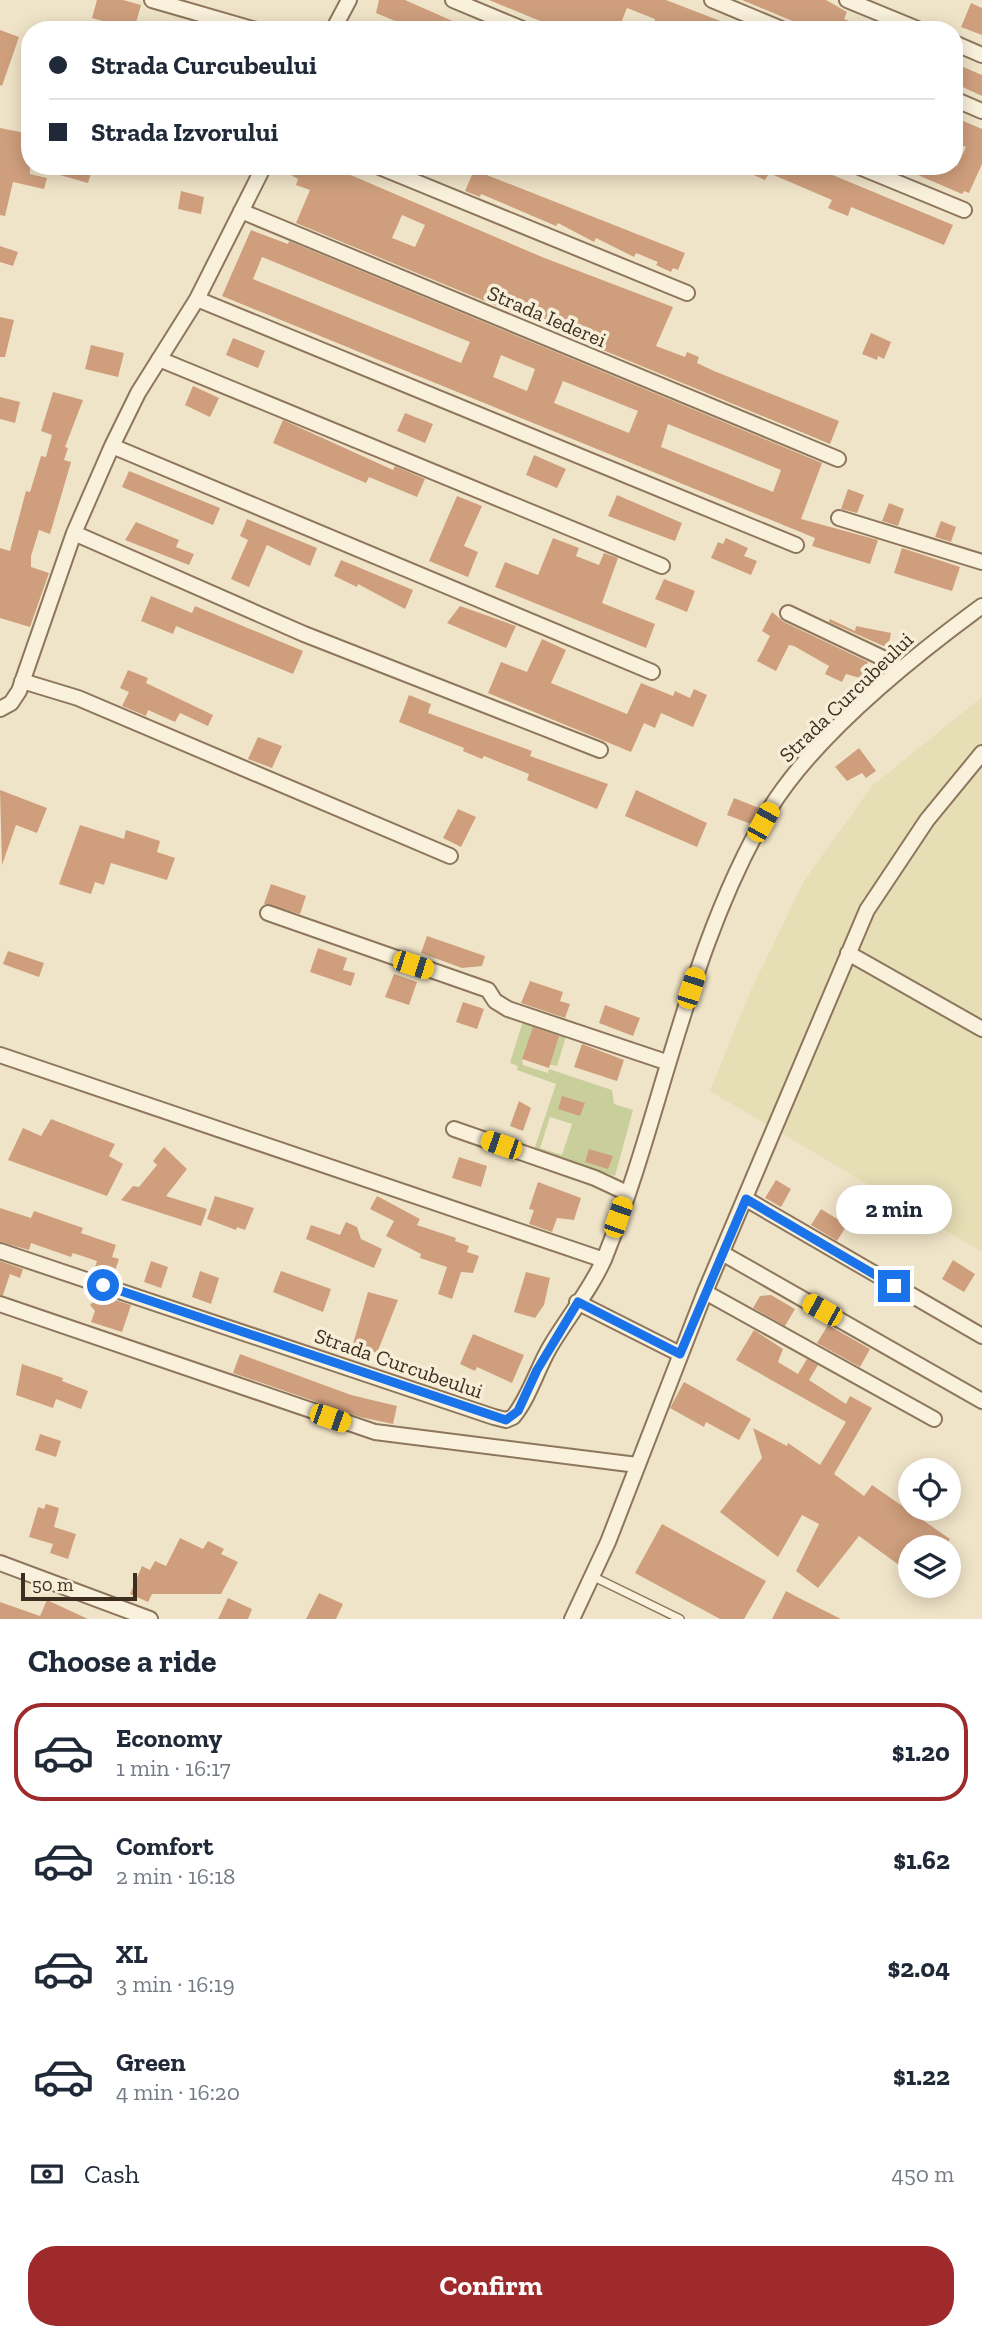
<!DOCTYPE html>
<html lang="en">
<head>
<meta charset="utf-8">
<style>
  body { margin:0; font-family:"Zilla Slab",serif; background:#f2f2f3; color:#1f2937; height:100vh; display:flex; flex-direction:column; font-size:26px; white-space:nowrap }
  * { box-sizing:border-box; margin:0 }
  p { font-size:23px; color:#747a83 }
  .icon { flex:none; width:38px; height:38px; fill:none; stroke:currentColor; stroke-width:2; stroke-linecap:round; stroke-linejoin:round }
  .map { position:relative; height:1619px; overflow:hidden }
  .drawer { display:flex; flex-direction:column; background:#fff; flex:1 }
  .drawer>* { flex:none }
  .banner { position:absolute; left:21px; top:21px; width:942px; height:154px; border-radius:28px; box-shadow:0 4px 18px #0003; display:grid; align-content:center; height:154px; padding:0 28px; background:#fff }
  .buttons { position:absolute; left:898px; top:1458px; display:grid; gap:14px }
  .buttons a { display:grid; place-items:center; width:63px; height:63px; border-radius:50%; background:#fff; box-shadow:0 4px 18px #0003; font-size:35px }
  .scale { position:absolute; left:21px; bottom:18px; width:116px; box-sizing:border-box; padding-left:7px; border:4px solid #3d2e20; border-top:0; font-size:19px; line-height:24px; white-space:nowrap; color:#3d2e20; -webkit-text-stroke:5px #f7eed8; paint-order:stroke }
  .end { position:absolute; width:32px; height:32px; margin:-16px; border:9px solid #1a73e8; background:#fff; box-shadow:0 0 0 4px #fff }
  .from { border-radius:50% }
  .bubble { position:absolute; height:49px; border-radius:24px; background:#fff; box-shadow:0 4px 18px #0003; font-size:23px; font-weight:700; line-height:49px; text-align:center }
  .car { position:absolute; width:21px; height:42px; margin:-21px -10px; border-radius:9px; box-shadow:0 0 5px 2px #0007; background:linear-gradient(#f5c518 24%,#345 0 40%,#f5c518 0 76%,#345 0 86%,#f5c518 0) }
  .banner b { display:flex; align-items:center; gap:24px; height:66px; font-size:26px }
  .banner b+b { border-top:2px solid #e0e1e3 }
  .banner i { width:18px; height:18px; background:#1f2937 }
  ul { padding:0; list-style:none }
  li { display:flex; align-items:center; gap:21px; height:98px; margin:0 14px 10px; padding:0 14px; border:4px solid transparent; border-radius:28px }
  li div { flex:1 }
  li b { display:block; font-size:26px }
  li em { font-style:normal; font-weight:700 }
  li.current { border-color:#9e2a2b }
  li>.icon { width:63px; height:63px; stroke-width:1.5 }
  h2 { padding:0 28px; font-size:32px; line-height:84px }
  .pay { display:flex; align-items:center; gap:18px; height:77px; padding:0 28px; font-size:26px }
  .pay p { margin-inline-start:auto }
  .button { display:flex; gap:14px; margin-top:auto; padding:14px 28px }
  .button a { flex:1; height:80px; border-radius:28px; background:#9e2a2b; color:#fff; font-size:28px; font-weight:700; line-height:80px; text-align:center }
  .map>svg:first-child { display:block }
</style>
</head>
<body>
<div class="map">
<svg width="982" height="1619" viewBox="0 0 982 1619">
  <rect width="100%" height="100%" fill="#f0e4c8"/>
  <path fill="#e6deb5" d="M982,697v555l-272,-161 41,-101 53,-109 68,-95z"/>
  <path fill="#c9cf9b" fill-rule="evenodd" d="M527,1021l40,12 -10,33 -35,-7 1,6 25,8 1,-4 63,21 2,14 19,6 -18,66 -81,-26 22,-66 -39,-14 1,-4 -8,-3 12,-39zM550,1117l22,7 -10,31 -22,-7z"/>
  <path fill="#cf9f7d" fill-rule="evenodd" d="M97,0h26l18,5 -7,25 -42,-12z
    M379,0h26l68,30h-56l-41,-17z
    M489,0h177l75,29 -80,1 -8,-3 2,-8 -28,-11 -9,22h-56z
    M742,0h84l21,12 -3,7 27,11h-57z
    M971,3l11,5v27l-21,-8z
    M0,30l19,7 -17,49 -2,-1z
    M954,63l28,12v21l-28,-13z
    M954,117l28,12v35l-13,29 -5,-2 -2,3 -65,-28h60l9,-19 -12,-5z
    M0,128l30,6v40l17,4 -3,11 -31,-7 -8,34 -5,-1z
    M43,166h50l-5,17 -46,-13z
    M274,166h51l28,10 189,81 131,50 -17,39 29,11 2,-5 12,5 -2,6 17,8 125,50 -9,23 -534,-221 14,-33 -14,-5 2,-6zM402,215l23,10 -10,22 -23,-9z
    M733,166h78l142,59 -9,20 -93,-38 -3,9 -20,-8 4,-8 -63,-27 -4,7z
    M474,170l211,83 -7,17 -5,-2 -2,4 -15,-7 2,-3 -22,-9 -2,4 -38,-19 -2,4 -36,-19 -2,3 -75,-32 -1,3 -15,-6z
    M181,191l23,6 -3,17 -23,-5z
    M251,230l37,14 1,-3 533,222 -21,56 77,21 -8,24 -58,-18 3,-8 -593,-242zM262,257l208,85 -9,21 -208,-84zM501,355l34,14 -8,22 -34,-14zM563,381l75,30 -9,22 -75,-30zM668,424l113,46 -8,22 -112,-45z
    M0,246l18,6 -5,14 -13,-4z
    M0,317l14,3 -9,37h-5z
    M871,333l20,9 -7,17 -6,-3 -1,4 -15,-6z
    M233,338l32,13 -7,17 -32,-13z
    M91,345l33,8 -6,24 -33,-8z
    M193,386l26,12 -9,19 -25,-12z
    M53,392l30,8 -18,47 3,1 -4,12 7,2 -21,72 -11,-4 -8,26v11l18,6 -19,54 -30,-9v-70l10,3 16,-60 4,1 11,-36 5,1 6,-22 -11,-4z
    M0,397l20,5 -5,21 -15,-4z
    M405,413l28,11 -8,19 -28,-12z
    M283,420l110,50 2,-4 30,13 -8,18 -48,-20 -3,6 -93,-40z
    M534,455l32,14 -9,19 -31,-13z
    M129,471l91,37 -7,17 -91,-38z
    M848,489l16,6 -7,18 -16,-4z
    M617,495l65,28 -7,18 -67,-25z
    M457,496l25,10 -18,40 14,6 -10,25 -39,-16z
    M889,503l15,6 -6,17 -16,-5z
    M247,519l70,29 -7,18 -43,-21 -18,42 -18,-8 17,-39 -8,-4z
    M941,521l15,6 -5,15 -16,-5z
    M136,522l43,18 -3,7 18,7 -5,11 -64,-25z
    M553,538l26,10 -3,8 23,9 5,-12 14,5 -16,45 53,21 -9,24 -151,-61 10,-25 33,13z
    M726,538l22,10 -4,8 13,5 -6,14 -40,-17 7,-16 5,2z
    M902,548l58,19 -8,24 -58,-18z
    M341,560l72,30 -8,19 -47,-25 -1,3 -23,-11z
    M664,579l31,12 -8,21 -32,-13z
    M151,596l41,17 3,-7 108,45 -10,23 -117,-48 -3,8 -32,-13z
    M460,606l56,20 -10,22 -59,-25z
    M772,612l12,10 84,40 -8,16 -14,-4 -4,8 -17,-8 4,-8 -35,-20 -5,-1 -13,26 -19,-10 13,-25 -8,-5z
    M830,619l25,12 1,-5 35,7 -3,15 -59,-26z
    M542,639l24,11 -15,33 76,31 14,-31 32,13 2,-5 15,7 4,-9 13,6 -14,32 -32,-14 -6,15 -11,-5 -13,29 -143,-59 13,-31 26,10z
    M128,670l20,8 -2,5 67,32 -5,11 -28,-13 -5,9 -27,-12 -2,6 -24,-10 7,-14 -9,-4z
    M409,695l22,9 -3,9 104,38 -2,5 78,28 -11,25 -70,-29 2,-6 -45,-18 -2,3 -19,-8 1,-3 -65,-26z
    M258,737l24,9 -10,22 -24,-9z
    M859,748l17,23 -10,7 -4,-5 -15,8 -12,-14z
    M0,790l47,18 -10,25 -21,-8 -14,40z
    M636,790l71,33 -10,24 -72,-31z
    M734,798l25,10 -8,16 -24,-9z
    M458,809l18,8 -15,30 -18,-9z
    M80,825l44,14 2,-9 34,11 -3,11 18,6 -8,22 -56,-17 -7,22 -9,-3 -4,12 -32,-10z
    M271,884l35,12 -6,18 -36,-10z
    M427,936l58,20 -3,10 -20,2 -41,-15z
    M318,948l29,10 -4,12 12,3 -4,13 -41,-14z
    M8,951l36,12 -5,14 -36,-13z
    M394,974l23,8 -8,23 -24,-8z
    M530,981l33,11 -3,9 10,3 -5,14 -44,-15z
    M463,1002l21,7 -7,20 -21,-7z
    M605,1005l35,13 -7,18 -34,-13z
    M533,1027l26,9 -10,32 -27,-9z
    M582,1044l42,16 -7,21 -43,-14z
    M562,1096l23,7 -5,13 -22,-7z
    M519,1101l12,7 -8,23 -13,-5z
    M51,1119l64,25 -6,12 14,8 -16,32 -99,-36 15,-32 18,8z
    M164,1147l23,22 -21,27 41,13 -6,17 -80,-26 12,-14 6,1 18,-22 -4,-4z
    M589,1149l24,7 -5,13 -23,-7z
    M459,1157l28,9 -6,21 -29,-9z
    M776,1180l15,9 -10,18 -16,-9z
    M538,1182l43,16 -7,22 -17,-2 -5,14 -23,-8 5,-14 -5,-1z
    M215,1196l39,12 -9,22 -8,-3 -1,3 -29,-11z
    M377,1196l43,23 -3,6 39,13 -1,3 14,5 -2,6 12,4 -6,17 -12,-1 -9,27 -14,-5 9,-27 -27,-9 1,-4 -35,-18 8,-15 -24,-12z
    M0,1208l31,10 3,-7 49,17 -2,5 35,12 -4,12 7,2 -5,15 -19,-7 2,-6 -24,-8 -2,4 -40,-14 -2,7 -29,-8z
    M821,1209l26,16 -10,16 -26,-16z
    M346,1222l11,5 4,12 21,10 -8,19 -68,-29 5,-14 29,10z
    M953,1260l22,14 -11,18 -22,-13z
    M0,1261l23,8 -3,9 -10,-4 -7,21h-3z
    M151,1261l17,6 -7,21 -17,-6z
    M200,1271l19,7 -8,26 -19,-7z
    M281,1271l50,18 -8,23 -50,-20z
    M526,1272l24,6 -6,27 -9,13 -21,-6z
    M368,1292l30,8 -21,53 -24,-9z
    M100,1295l31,10 -9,27 -31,-10 4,-11 -5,-6z
    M771,1295l24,14 -10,17 -32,-18 7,-12z
    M828,1325l42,24 -10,18 -43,-24z
    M754,1330l29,19 -5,13 20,12 9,-15 11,6 -9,15 37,24 4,-8 22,12 -38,66 30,22 8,-11 78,54 -6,8h-34v26l-51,-37 -41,52 -22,-17 23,-47 -17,-9 -24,42 -58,-45 42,-54 -9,-30 34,18 1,-3 32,22 26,-43 -110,-62z
    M473,1334l51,21 -12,28 -35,-16 -2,4 -15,-7z
    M240,1354l111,41 46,11 -4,18 -33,-7 -127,-44z
    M22,1364l41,14 -1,3 26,10 -7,18 -25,-10 -3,9 -37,-13z
    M684,1382l67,37 -12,21 -33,-18 -2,5 -34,-19z
    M40,1434l21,7 -5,16 -21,-7z
    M46,1504l13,4 -5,19 22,7 -8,25 -18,-6 3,-9 -24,-7 9,-30 6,2z
    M662,1524l104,57 -22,38h-24l-85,-46z
    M180,1538l23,11 5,-8 16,8 -3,5 17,8 -17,32h-69l-4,8 -18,-8 12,-28 8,4 5,-9 11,5z
    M786,1591l15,8 40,20h-69z
    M319,1593l24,11 -7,15h-30z
    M228,1598l24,11 -4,10h-30z
    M47,1600l41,19h-88v-17l40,14z"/>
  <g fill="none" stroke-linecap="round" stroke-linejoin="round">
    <defs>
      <path id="lane" d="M592,1576l88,43"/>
      <path id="street" d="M152,0l104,30
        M453,0l72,30
        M712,0l72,30
        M847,0l73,30
        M333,30l16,-30
        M954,43l28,12
        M954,99l28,12
        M377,166l310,127
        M857,166l107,44
        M241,211l597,248
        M197,299l599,246
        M159,359l503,207
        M112,446l540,226
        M839,518l143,44
        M74,533l230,101 296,116
        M788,613l99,47 13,9
        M22,681l56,17 372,158
        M0,709l11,-6 8,-12 55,-158 38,-87 26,-53 59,-94 67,-133
        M268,913l220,77 7,11 13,8 158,53
        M848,953l134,76
        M0,1055l604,205
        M454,1129l141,49 32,15
        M746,1199l236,137
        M0,1251l494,166 12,3 7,-3c16,-19 24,-48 37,-70 17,-29 42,-59 55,-90 59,-148 82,-308 164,-447 46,-75 142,-152 213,-204
        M722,1253l260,148
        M705,1292l229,127
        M577,1302l103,52
        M0,1304l375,128 262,33
        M0,1563l150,56
        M572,1619l36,-77 97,-250 162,-382 60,-90 55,-67"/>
    </defs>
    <use href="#lane" stroke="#8d765c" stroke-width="10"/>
    <use href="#street" stroke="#8d765c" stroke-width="18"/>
    <use href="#lane" stroke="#faf1dc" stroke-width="7"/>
    <use href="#street" stroke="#faf1dc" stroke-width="14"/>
  </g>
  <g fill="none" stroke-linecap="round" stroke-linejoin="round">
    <path stroke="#1a73e8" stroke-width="9" d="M103,1285l403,135 12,-9 19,-41 41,-68 102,52 66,-155 148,87"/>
  </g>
  <g text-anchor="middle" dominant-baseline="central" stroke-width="7" stroke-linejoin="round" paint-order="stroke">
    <g font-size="21" fill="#3d2e20" stroke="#f7eed8">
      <text transform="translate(547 316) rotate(23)">Strada Iederei</text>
      <text transform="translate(846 697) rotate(-44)">Strada Curcubeului</text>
      <text transform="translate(399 1363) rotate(19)">Strada Curcubeului</text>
    </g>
  </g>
</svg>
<div class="buttons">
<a><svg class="icon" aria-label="locate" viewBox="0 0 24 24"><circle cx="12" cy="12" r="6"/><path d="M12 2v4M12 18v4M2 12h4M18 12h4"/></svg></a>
<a><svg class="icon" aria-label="layers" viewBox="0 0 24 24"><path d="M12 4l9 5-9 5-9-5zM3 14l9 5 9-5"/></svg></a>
</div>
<div class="scale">50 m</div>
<i class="end from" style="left:103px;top:1285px"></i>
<i class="end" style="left:894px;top:1286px"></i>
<div class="bubble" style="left:836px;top:1185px;width:116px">2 min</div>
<i class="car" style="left:763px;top:822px;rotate:29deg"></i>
<i class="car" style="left:413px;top:965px;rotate:108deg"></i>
<i class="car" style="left:691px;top:988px;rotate:18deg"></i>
<i class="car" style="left:501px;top:1145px;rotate:289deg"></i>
<i class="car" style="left:618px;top:1217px;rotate:19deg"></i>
<i class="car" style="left:822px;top:1310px;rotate:299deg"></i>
<i class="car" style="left:330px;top:1418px;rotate:109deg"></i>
<div class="banner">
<b><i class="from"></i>Strada Curcubeului</b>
<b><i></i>Strada Izvorului</b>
</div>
</div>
<section class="drawer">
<h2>Choose a ride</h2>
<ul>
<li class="current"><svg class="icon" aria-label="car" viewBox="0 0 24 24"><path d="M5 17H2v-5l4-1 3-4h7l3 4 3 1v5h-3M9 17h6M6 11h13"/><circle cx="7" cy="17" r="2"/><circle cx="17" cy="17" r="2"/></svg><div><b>Economy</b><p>1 min · 16:17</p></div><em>$1.20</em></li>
<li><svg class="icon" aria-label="car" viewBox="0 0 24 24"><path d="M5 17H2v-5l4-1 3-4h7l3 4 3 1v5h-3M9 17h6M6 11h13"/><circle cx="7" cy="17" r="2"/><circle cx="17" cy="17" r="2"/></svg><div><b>Comfort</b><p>2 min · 16:18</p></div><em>$1.62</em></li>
<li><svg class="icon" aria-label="car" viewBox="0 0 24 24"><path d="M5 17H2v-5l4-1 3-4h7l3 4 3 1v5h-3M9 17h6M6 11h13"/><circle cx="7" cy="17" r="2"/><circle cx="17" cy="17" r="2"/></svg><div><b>XL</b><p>3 min · 16:19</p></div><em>$2.04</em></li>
<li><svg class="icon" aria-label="car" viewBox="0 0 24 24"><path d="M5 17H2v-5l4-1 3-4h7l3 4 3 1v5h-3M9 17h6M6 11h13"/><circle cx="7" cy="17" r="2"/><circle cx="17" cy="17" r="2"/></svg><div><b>Green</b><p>4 min · 16:20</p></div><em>$1.22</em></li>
</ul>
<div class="pay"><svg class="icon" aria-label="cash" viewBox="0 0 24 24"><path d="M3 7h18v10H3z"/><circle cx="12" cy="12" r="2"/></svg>Cash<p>450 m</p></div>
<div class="button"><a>Confirm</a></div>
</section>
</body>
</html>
